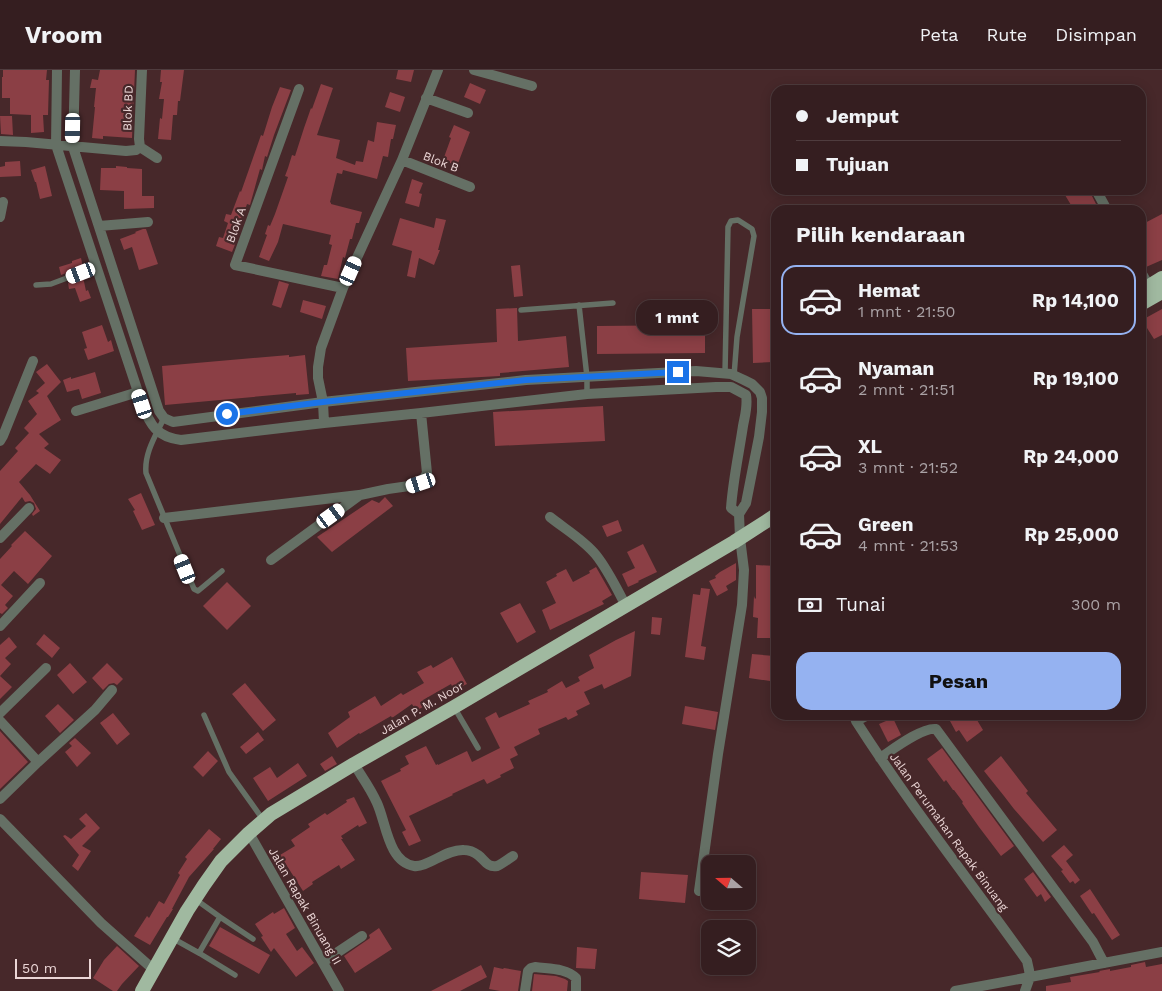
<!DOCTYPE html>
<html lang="id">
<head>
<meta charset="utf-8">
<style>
  body { margin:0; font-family:"Work Sans",sans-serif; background:#402b2d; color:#f1f3f6; height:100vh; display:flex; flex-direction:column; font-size:19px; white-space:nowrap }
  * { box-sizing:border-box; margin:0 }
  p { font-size:16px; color:#aaa2a5 }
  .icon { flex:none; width:28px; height:28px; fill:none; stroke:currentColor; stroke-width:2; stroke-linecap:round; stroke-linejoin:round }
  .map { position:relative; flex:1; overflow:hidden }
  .side { position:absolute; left:771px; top:135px; width:375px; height:515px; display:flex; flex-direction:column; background:#351e20; border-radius:15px; box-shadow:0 2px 12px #0003,0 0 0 1px #4f3c3e }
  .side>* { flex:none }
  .banner { position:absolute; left:771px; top:15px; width:375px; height:110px; border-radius:15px; box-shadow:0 2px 12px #0003,0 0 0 1px #4f3c3e; display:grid; align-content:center; height:110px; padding:0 25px; background:#351e20 }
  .needle { width:32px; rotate:290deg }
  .tools { position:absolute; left:701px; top:785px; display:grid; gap:10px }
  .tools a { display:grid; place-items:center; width:55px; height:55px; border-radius:10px; background:#351e20; box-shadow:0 2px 12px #0003,0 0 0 1px #4f3c3e; font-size:25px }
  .scale { position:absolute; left:15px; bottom:12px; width:76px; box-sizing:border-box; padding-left:5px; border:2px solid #ebd6d6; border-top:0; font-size:14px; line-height:18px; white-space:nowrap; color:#ebd6d6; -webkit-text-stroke:4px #47282a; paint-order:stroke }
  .end { position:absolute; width:22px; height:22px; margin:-11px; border:6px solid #1a73e8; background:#fff; box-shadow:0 0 0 2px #fff }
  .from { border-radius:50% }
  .bubble { position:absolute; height:35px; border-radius:15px; background:#351e20; box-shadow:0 2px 12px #0003,0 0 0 1px #4f3c3e; font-size:16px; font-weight:700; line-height:35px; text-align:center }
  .car { position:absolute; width:15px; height:30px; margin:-15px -8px; border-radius:6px; box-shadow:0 0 4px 1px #0007; background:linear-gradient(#fff 24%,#345 0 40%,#fff 0 76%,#345 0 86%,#fff 0) }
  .banner b { display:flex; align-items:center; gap:18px; height:48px; font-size:19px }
  .banner b+b { border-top:1px solid #4f3c3e }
  .banner i { width:12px; height:12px; background:#f1f3f6 }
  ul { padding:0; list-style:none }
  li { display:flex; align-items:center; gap:15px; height:70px; margin:0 10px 8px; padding:0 15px; border:2px solid transparent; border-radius:15px }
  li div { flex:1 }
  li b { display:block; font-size:19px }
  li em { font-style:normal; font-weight:700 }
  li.on { border-color:#95b2f1 }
  li>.icon { width:45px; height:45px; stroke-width:1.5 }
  h2 { padding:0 25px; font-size:22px; line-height:60px }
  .pay { display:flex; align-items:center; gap:12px; height:55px; padding:0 25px; font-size:19px }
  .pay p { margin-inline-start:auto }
  .button { display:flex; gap:10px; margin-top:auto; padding:10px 25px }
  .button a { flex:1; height:58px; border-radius:15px; background:#95b2f1; color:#111; font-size:20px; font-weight:700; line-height:58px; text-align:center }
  header { display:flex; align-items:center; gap:30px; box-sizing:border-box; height:70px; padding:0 25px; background:#351e20; border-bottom:1px solid #4f3c3e }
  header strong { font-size:24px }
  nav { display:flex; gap:28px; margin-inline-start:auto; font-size:18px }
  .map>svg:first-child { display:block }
</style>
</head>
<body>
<header>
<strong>Vroom</strong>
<nav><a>Peta</a><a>Rute</a><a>Disimpan</a></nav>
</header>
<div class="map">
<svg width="1162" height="921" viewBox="0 0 1162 921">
  <rect width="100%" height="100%" fill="#47282a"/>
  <path fill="#8b3f45" d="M3,0h44l-1,10h3l-1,35h-5l1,17 -13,1v-18l-21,-1v-16h-8v-21h1z
    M100,0h35l-3,68 -29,-2v3l-11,-1 3,-31h-1l2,-19h-6l2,-9 6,1z
    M161,0h23l-4,31h-2l-1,14h-4l-2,25 -13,-1 2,-21 2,1 2,-20h-5l3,-17h-2z
    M398,0h16l-3,12 -15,-3z
    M470,13l16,7 -6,14 -16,-7z
    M321,14l12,4 -16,47 23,5 -4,18 19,7 1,-4 7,1 5,-22 6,2 3,-20 19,3 -3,14h-2l-3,18 -5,-1 -6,23 -34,-9 -1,4 -5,-1 -7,29 1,1v1l31,8 -3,11h-3l-4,16h-2l-5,19 -2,-1 -5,22 -17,-3 3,-11h3l5,-20 -3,-1 2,-9 -48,-11 -5,18 -9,19 -10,-4 8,-22 -2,-1 3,-9 2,1 5,-12 13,-37 -3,-1 3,-8 4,-13 3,1 9,-28 7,-20 1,1z
    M280,17l11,3 -17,45 -7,22 -2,-1 -3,14 -2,-1 -10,36 -3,-1 -13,38h2l-4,10 -16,-6 3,-9 4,1 5,-15 -4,-2 2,-7 5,1 9,-24 1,1 20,-57 2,1 9,-29z
    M390,22l15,5 -5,15 -15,-5z
    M0,46h12l1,19 -12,-1z
    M454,55l16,7 -13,34 -14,-6 8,-22 -2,-1z
    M20,91l1,15 -21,1v-10l5,-1v-4z
    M45,96l7,30 -12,3 -4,-17h-1l-4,-12z
    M116,96l11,1v1l15,1v27h12v12l-30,1v-18l-24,-1 1,-22h15z
    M412,109l11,4 -4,10 3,1 -3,13 -14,-4z
    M1062,120h27l7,14 -12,6h-10z
    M1162,144v46l-16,7 -5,-2v-40z
    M400,148l34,10 2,-10 10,2 -8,30h2l-6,15 -15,-7 -4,20 -8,-2 5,-25 -20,-6z
    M143,159h3l12,35 -19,6 -7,-23 -8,3 -4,-11 16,-6 -1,-1z
    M81,188l2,9 -22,8 -2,-8 13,-4v-2z
    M520,195l3,31 -9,1 -3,-31z
    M83,207l3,14 2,-1 3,8 -11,4 -5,-14 -6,1 -1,-6z
    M279,211l10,3 -8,24 -9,-3z
    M303,230l23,6 -4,13 -22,-7z
    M517,238l1,33 48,-5 3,31 -69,6v3l-92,5 -2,-33 91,-6 -1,-33z
    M752,239h20l1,53 -20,1z
    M1162,239v26l-8,4 -7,-11 -1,1 -4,-9z
    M102,255l6,17 3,-2 3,11 -26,9 -4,-11 3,-1 -5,-16z
    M705,255v28l-108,1v-28z
    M289,285v2l16,-2 4,39 -13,1v-2l-131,12 -3,-39z
    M47,294l14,18 -14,14 14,24 -22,14 10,10 -5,4 17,12 -11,14 -14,-10 -17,18 11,13 10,16 -7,5 -1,-2 4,-5 -2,-6 -4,-2 -5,1 -3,-5 -22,27v-53l18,-20 -3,-3 14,-15 -5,-5 13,-14 -9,-13 11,-8 -3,-2 9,-8 -9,-11z
    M95,302l6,21 -19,6 -3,-10 -12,3 -4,-12 8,-3v2z
    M603,336l2,35 -110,5 -2,-34z
    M141,423l14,32 -13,5 -9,-19 2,-1 -7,-11z
    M385,427l8,9 -61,46 -15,-15 55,-37 7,3z
    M618,450l4,11 -15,6 -5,-11z
    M25,461l27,25 -24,28 -14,-13 -13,14 12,11 -8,9 3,3 -6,6 -2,-1v-54l12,-13 -1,-1z
    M643,474l14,28 -19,9 1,1 -11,5 -6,-13 13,-6 -8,-16z
    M736,493v17l-10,6 2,4 -11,6 -8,-15 7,-3 -1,-2 5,-4z
    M756,495l20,1v72h-19l1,-20 -5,-1 1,-21 1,3 1,-1z
    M596,497l16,28 -10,6 2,3 -54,26 -8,-20 14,-7 -10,-21 11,-6 -1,-2 10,-5 7,13 17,-9 -1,-2z
    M227,512l24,24 -24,24 -24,-24z
    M701,518l9,1 -9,57 5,1 -2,13 -19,-3 8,-63 7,1z
    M520,533l16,29 -19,11 -17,-30z
    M652,547l10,1 -2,17 -9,-1z
    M635,561l-4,45 -27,13 -2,-5 -18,8 6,12 -14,7 2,4 -10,5 -2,-3 -28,12 2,5 -26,13 4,8 -8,4 4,9 -14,7 1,2 -14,7 -3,-5 -32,15 1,1 -44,21 12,25 -12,5 -7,-14 4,-2 -25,-49 20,-10 -1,-2 9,-5 -4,-8 21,-10 10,19 2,-1v1l29,-14 5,11 28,-14 -15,-30 11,-6 3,6 31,-14 -2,-3 20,-9 -1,-2 15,-9 4,7 14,-7 -2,-4 16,-9 -5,-13 27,-15z
    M44,564l16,14 -8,10 -16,-14z
    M9,567l8,10 -12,11 6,6 -11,12 12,11 -12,12v-54z
    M752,584l22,2 -4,25 -21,-3z
    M452,587l15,27 -13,6 -3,-6 -28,16 3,5 -10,6 -4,-7 -20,14 -1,-2 -31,18 -1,-1 -22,15 -9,-15 22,-16 -2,-5 27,-16 6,10 20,-13 2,2 21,-12 -7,-11 14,-7 2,3z
    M70,593l17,19 -14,12 -16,-19z
    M107,593l16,16 -6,6 -3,-2 -5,1 -6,6 -11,-12z
    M245,613l31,37 -13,11 -31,-37z
    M58,634l16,16 -14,13 -15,-17z
    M685,636l33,6 -3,18 -33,-6z
    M113,643l17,21 -13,11 -17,-22z
    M951,645h23l9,15 -16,12 -8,-12 -3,2 -6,-11 3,-2z
    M893,648l8,17 -13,7 -9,-18z
    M0,661l28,31 -28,27z
    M258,662l6,8 -18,14 -6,-7z
    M75,668l16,15 -14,14 -12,-15 7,-6 -3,-3z
    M942,678l72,98 -13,10 -22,-29 -17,-24 1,-1 -9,-12h-1l-7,-10 -2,2 -17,-23z
    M208,681l10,10 -15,16 -10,-10z
    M332,686l5,8 -12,7 -5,-7z
    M1001,686l27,35 -2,2 31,37 -14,12 -29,-33 -10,-13 -20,-25z
    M298,693l9,13 -39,25 -15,-23 17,-11 7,11z
    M354,727l13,26 -8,4 -1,-2 -17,11 2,3h-2l14,21 -14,9 -2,-4 -27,17 1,2 -10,7 -23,-36 15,-9 -4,-6 19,-13 -2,-3 17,-11 2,2 20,-13 -1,-2z
    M86,743l14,15 -18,18 9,5 -13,20 -6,-5 7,-11 -16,-19 2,-1 6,4 15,-13 -7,-7z
    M209,759l12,10 -8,10h1l-25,28 -17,32h1l-5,8h-1l-17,28 -16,-9 13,-20 2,2 10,-17 5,3 16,-29 -2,-2 9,-14 -2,-2z
    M1064,775l9,10 -7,6 14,19 -5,4 -2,-3 -3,2 -9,-12 2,-1 -12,-14z
    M641,802l47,3 -3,28 -46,-4z
    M1033,802l18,25 -6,5 -4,-8 -4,3 -13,-18z
    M1090,819l30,46 -8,5 -18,-27 -2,1 -12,-18z
    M284,838l11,20 -9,6 11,17 5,-4 12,16 -18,14 -22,-29 -3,4 -10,-15 2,-1 -8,-12 18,-12 1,2z
    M220,857l50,28 -11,19 -50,-28z
    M379,858l13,21 -37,24 -11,-17 26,-18 -1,-3z
    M117,876l22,20 -17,18 -5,7h-4l-20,-13 11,-18z
    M577,877l20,2 -2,20 -19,-1z
    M1145,892l1,5 16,-3v27h-116v-5l25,-4 -1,-5 30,-5 -1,-1 11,-2v2l21,-4v-2z
    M481,895l6,12 -27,14h-29z
    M494,897l9,2 1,-1 17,3 -3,20h-18l-11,-2z
    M534,904l22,2 9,3 3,2 -1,10h-35z"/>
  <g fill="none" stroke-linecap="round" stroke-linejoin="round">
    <path stroke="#657065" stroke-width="5.5" d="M36,215l15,-1 45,-17
      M579,235l8,72v17
      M521,240l92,-7
      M725,303l3,-146 3,-6 7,-1 14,9 2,7 -17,101 -3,39
      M164,348c-8,17 -20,35 -18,55l48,116 4,2 24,-20
      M454,637l24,41
      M204,645l25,57 35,49
      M195,829l25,18 -21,36
      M220,847l33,22
      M172,868l27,15 36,22"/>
    <path stroke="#657065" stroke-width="10" d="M57,0l-1,75 86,259c8,21 15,33 39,36l143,-17 97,-10 166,-19 129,-7h15l15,8c2,11 -1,20 -3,31 -4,27 -10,54 -12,82l8,6
      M75,0l-2,77 86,264 5,7 9,4 150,-20 203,-22 170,-9 35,3 13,6 8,4 8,8 2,6v14l-3,25 -13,66 -7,11 1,24 4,32 -2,35 -24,149 -19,137
      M474,0l58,16
      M299,19l-64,176 108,23
      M426,28l42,15
      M0,71l26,1 100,9 10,-1 4,-3
      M140,77l-1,-8 3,-69
      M140,77l17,11
      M402,90l68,27
      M1096,120l11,20
      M0,147l3,-15
      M99,156l49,-4
      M1141,202l8,14
      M76,341l62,-19
      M324,353l-1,-21 -5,-24v-11l3,-19 22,-60 59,-128 36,-90
      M0,371l3,-5 30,-75
      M550,447c15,12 34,23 46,38 12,15 21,34 30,51
      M164,448l195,-23
      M0,468l29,-30
      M271,490l89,-65 28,-6 21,-3 12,-3 6,-10 -6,-60
      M0,556l40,-43
      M0,643l46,-45
      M854,645l2,6c53,83 114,160 171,240l2,9 1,7 132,-25
      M0,651l38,41 -38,37
      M856,651l12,-6
      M880,688c12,-8 42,-31 56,-29l157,213 11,21
      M38,692l57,-52 17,-20
      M354,694c8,13 17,25 23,39 9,19 11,59 37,63 13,2 32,-17 50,-16 5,0 10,2 14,5 6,4 9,13 19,11 5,-2 11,-7 16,-10
      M0,749l101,104 53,47
      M249,763l90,158
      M323,892l39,-26
      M525,921l3,-20 3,-3 4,-1c14,2 31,1 41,11v13
      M955,921l75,-14 -5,14"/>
    <path stroke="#a0b9a0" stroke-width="14" d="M1141,221l21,-13
      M1141,234l21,-12
      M142,921l45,-80 17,-26 17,-24 28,-28 22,-19 83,-50 100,-57 280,-165 42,-27"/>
  </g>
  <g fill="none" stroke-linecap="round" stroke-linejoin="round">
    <path stroke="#1a73e8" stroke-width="6" d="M227,344l96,-12 203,-22 152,-8"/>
  </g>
  <g text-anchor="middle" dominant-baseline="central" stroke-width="4.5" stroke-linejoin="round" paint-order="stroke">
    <g font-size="12" fill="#ebd6d6" stroke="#47282a">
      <text transform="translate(128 38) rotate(-88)">Blok BD</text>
      <text transform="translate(441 92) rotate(21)">Blok B</text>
      <text transform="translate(236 155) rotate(-70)">Blok A</text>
      <text transform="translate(422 638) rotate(-30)">Jalan P. M. Noor</text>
      <text transform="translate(949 762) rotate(54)">Jalan Perumahan Rapak Binuang</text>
      <text transform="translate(305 836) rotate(60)">Jalan Rapak Binuang II</text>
    </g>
  </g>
</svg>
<div class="tools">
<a><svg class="needle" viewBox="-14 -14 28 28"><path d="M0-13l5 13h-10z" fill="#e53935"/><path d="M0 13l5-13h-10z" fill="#aaa2a5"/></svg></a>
<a><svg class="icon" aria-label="layers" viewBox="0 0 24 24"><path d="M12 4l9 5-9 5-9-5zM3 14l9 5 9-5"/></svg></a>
</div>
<div class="scale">50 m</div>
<i class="end from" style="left:227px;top:344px"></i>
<i class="end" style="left:678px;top:302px"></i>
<div class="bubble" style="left:636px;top:230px;width:82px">1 mnt</div>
<i class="car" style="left:73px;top:58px;rotate:181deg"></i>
<i class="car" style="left:351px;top:201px;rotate:24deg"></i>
<i class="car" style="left:81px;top:203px;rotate:249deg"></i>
<i class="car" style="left:142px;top:334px;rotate:342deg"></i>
<i class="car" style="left:421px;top:413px;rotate:252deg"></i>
<i class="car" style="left:331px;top:446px;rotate:54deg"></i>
<i class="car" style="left:185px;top:499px;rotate:338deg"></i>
<div class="banner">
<b><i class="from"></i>Jemput</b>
<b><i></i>Tujuan</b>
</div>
<section class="side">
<h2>Pilih kendaraan</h2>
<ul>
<li class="on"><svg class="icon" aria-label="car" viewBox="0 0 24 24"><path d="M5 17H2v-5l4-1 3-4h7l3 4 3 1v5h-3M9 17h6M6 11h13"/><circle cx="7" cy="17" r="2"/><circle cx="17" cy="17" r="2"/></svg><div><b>Hemat</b><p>1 mnt · 21:50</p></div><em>Rp 14,100</em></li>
<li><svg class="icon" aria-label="car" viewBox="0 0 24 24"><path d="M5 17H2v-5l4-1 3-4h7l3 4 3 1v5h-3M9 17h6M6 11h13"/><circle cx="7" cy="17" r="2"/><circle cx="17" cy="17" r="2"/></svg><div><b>Nyaman</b><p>2 mnt · 21:51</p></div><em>Rp 19,100</em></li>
<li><svg class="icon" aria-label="car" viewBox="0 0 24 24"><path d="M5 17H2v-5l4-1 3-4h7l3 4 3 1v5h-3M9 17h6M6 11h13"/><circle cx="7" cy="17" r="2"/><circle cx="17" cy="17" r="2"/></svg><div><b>XL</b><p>3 mnt · 21:52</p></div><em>Rp 24,000</em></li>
<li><svg class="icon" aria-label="car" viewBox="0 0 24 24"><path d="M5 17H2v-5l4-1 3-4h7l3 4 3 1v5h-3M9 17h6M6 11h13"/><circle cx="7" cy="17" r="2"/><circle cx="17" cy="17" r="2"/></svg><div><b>Green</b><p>4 mnt · 21:53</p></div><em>Rp 25,000</em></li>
</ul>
<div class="pay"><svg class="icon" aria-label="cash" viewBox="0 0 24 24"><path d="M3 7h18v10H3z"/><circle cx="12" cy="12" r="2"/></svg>Tunai<p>300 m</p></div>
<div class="button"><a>Pesan</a></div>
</section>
</div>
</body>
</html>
